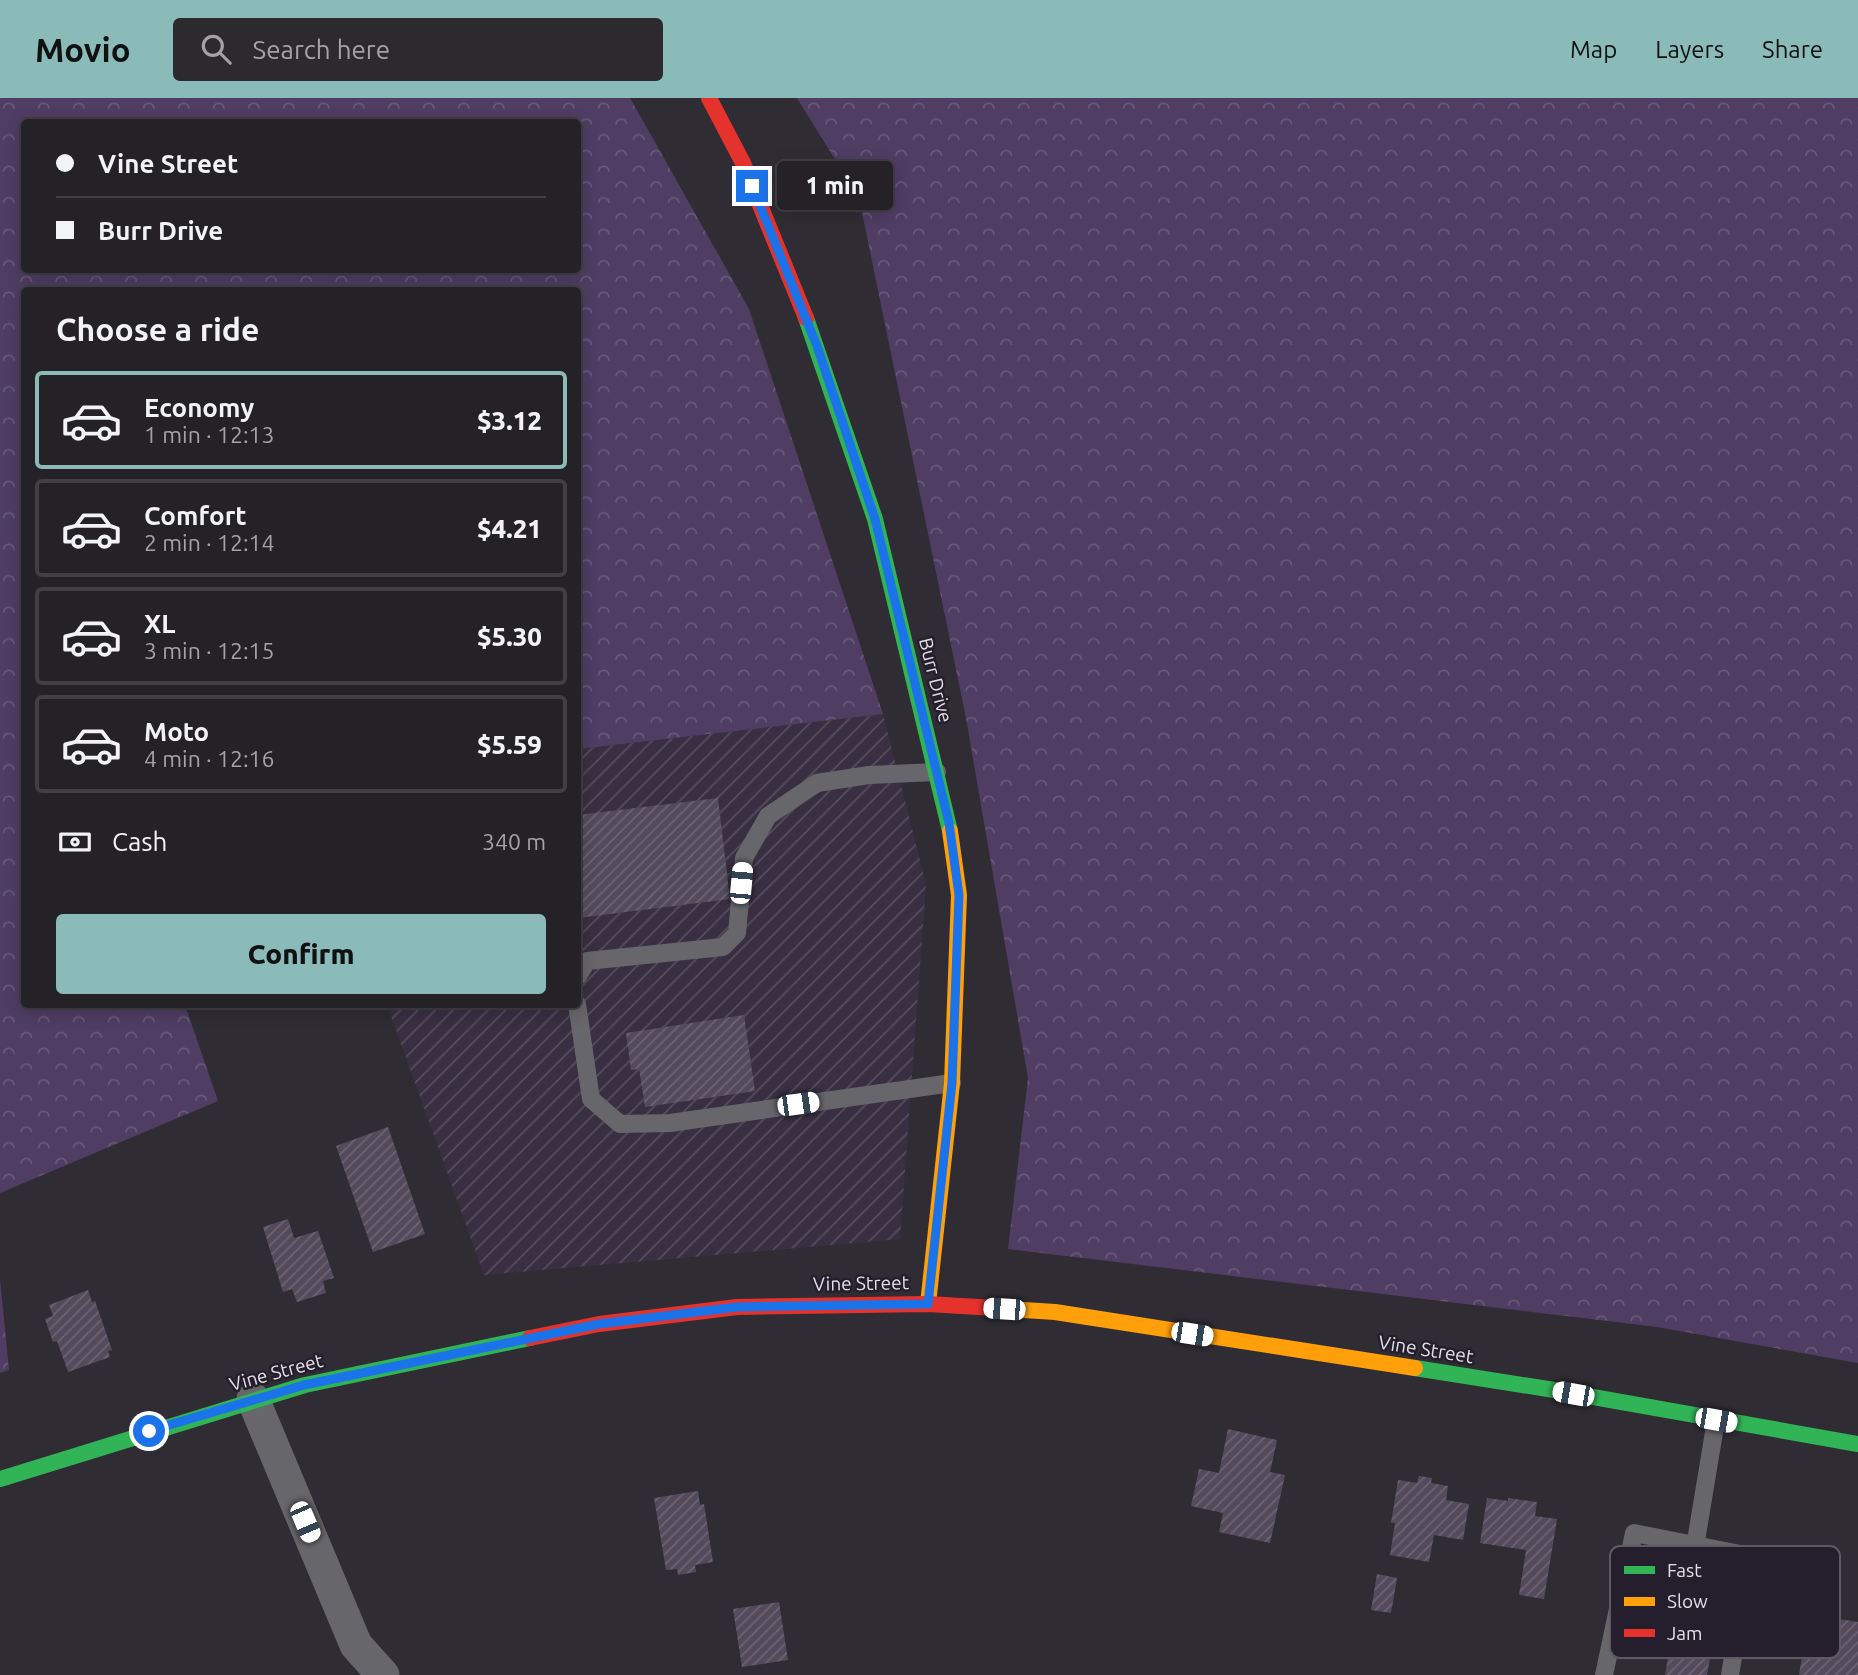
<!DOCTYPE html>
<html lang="en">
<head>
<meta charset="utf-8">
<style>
  body { margin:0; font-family:Ubuntu,sans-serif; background:#2c292f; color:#f1f3f6; height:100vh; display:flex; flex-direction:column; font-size:26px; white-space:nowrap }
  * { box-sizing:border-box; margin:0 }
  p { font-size:23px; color:#a3a3a7 }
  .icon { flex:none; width:38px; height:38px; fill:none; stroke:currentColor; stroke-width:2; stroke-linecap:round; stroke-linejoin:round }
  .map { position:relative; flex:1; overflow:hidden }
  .sheet { position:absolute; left:21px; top:189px; width:560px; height:721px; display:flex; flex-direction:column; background:#242127; border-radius:7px; box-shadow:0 4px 18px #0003,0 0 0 2px #413e44 }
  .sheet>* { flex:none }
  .banner { position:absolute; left:21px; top:21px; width:560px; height:154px; border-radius:7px; box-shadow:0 4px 18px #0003,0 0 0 2px #413e44; display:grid; align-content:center; height:154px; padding:0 35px; background:#242127 }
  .end { position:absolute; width:32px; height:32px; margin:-16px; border:9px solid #1a73e8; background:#fff; box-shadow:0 0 0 4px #fff }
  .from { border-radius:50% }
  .bubble { position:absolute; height:49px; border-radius:7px; background:#242127; box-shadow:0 4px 18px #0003,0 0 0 2px #413e44; font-size:23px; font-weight:800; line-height:49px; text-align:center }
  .car { position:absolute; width:21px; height:42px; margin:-21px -10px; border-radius:9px; box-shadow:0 0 5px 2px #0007; background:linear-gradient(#fff 24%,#345 0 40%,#fff 0 76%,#345 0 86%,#fff 0) }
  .banner b { display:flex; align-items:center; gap:24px; height:66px; font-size:26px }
  .banner b+b { border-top:2px solid #413e44 }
  .banner i { width:18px; height:18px; background:#f1f3f6 }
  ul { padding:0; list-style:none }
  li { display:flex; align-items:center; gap:21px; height:98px; margin:0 14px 10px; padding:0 21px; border:4px solid #413e44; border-radius:7px }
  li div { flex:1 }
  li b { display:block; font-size:26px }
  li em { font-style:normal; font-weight:800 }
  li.current { border-color:#8bbbb9 }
  li>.icon { width:63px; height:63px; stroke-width:1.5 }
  h2 { padding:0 35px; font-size:32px; line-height:84px }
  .pay { display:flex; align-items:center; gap:18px; height:77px; padding:0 35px; font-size:26px }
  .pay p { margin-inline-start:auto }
  .primary-button { display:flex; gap:14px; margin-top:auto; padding:14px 35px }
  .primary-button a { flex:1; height:80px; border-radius:7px; background:#8bbbb9; color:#111; font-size:28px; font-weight:800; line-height:80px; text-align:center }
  header { display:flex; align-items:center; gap:42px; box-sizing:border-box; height:98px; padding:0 35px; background:#8bbbb9; color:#111 }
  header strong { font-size:33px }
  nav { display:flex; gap:38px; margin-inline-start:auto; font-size:24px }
  .search { width:490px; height:63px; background:#2c292f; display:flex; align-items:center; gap:18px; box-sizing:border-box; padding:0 24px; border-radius:7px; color:#a3a3a7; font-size:26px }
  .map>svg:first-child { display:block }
</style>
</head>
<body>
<header>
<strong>Movio</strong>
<div class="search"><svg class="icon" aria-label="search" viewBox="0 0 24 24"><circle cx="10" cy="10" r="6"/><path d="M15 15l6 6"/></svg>Search here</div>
<nav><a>Map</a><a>Layers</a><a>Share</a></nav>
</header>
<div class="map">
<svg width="1858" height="1577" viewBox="0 0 1858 1577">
  <defs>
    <pattern id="industrial-furrows" width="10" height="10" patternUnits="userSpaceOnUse" patternTransform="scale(1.75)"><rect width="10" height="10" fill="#392f42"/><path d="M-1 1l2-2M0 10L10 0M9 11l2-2" fill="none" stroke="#564d5d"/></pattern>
    <pattern id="forest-crowns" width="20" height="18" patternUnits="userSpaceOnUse" patternTransform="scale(1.75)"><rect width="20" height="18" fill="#4f3d63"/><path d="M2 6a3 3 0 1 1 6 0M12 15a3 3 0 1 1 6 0" fill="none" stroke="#685979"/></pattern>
    <pattern id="building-hatch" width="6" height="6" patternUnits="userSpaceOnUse" patternTransform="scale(1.75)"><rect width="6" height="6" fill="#534b5b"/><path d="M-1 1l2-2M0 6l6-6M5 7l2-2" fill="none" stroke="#6c6473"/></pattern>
  </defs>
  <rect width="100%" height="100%" fill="#302c34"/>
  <path fill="url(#industrial-furrows)" d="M883,616l43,170 -26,355 -416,36 -97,-270 191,-1v-255z"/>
  <path fill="url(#forest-crowns)" fill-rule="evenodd" d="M0,0h630l119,211 134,405 -305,35v-459h-554v714l161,1 33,96 -218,92zM24,24h554v148h-554z
    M797,0h1061v1265l-201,-36 -649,-78 20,-171 -62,-360 -107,-520z
    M0,1181l9,91 -9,3z"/>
  <path fill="url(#building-hatch)" d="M718,700l12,101 -152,19v-103z
    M744,917l11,76 -110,16 -6,-38 -8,1 -5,-37z
    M388,1029l37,107 -52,18 -37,-106z
    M288,1121l6,19 24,-7 16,47 -11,3 3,12 -29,9 -5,-13 -9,3 -20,-65z
    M88,1192l4,12 3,-1 17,49 -4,1 2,6 -42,15 -11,-31 -4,1 -8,-23 8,-3 -4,-11z
    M1228,1331l49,11 -7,32 15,3 -15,68 -51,-11 4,-19 -32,-7 8,-37 20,4z
    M1419,1378l13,2 -1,5 17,3 -2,14 23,4 -6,36 -29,-5 -5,27 -39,-7 5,-32h-4l7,-43 19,3z
    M698,1393l2,14 4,-1 9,58 -18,3 1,7 -18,3 -1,-6 -11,1 -12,-72z
    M1487,1400l21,3v-3l29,4 -2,14 22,3 -13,80 -25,-4 7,-45 -46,-7z
    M1377,1476l20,4 -6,35 -20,-3z
    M779,1504l9,58 -46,7 -9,-58z
    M1814,1517l44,7v53h-59l7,-44 5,1z
    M1671,1542l41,7 -5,28h-42z"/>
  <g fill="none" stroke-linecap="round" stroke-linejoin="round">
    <path stroke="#67666a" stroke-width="18" d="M578,878l9,-15 136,-14 14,-14 7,-75 24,-42 49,-33 52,-8 68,-3
      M577,906l14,95 29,25 50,-1 282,-40
      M1695,1449l21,-127
      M1604,1577l30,-142 116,23 -20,119"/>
    <path stroke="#67666a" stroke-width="33" d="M253,1301l103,246 27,30"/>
    <path stroke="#30b455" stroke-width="16" d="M806,220l69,201 75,312
      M1415,1270l133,21 310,55
      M0,1381l305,-94 225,-47"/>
    <path stroke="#ff9f0a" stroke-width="16" d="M928,1206l24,-221 7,-188 -9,-64
      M995,1210l60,4 360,56"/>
    <path stroke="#e5322d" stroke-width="16" d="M709,0l34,65 63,155
      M530,1240l69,-14 138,-17 191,-3 67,4"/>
  </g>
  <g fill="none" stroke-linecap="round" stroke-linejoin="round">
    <path stroke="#1a73e8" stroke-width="9" d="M149,1333l155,-46 295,-61 138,-17 191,-3 24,-221 7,-188 -10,-72 -74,-304 -58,-173 -65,-160"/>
  </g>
  <g text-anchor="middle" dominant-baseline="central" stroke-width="5" stroke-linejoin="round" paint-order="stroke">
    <g font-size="19" fill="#e3dfe8" stroke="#251f2d">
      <text transform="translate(936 582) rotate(76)">Burr Drive</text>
      <text transform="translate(861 1185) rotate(-1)">Vine Street</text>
      <text transform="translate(1426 1251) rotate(9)">Vine Street</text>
      <text transform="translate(276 1274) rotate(-15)">Vine Street</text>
    </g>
  </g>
  <rect x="1610" y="1448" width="230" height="112" rx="10" fill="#251f2d" stroke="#5e5965" stroke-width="2"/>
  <rect x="1624" y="1468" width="31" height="8" fill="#30b455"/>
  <rect x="1624" y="1499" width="31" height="9" fill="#ff9f0a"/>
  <rect x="1624" y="1531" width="31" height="8" fill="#e5322d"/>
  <g font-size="19" fill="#e3dfe8">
    <text x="1667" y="1479">Fast</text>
    <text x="1667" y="1510">Slow</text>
    <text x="1667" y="1542">Jam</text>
  </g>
</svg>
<i class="end from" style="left:149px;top:1333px"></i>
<i class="end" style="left:752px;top:88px"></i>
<div class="bubble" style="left:777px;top:63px;width:116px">1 min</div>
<i class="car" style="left:741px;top:785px;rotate:5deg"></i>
<i class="car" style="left:798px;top:1006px;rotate:82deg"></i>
<i class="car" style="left:1004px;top:1211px;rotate:274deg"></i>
<i class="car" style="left:1192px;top:1236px;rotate:99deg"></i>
<i class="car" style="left:1573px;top:1296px;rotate:280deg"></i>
<i class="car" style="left:1716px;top:1322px;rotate:100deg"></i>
<i class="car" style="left:305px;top:1424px;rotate:157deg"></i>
<div class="banner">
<b><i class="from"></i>Vine Street</b>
<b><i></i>Burr Drive</b>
</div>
<section class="sheet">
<h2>Choose a ride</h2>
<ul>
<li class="current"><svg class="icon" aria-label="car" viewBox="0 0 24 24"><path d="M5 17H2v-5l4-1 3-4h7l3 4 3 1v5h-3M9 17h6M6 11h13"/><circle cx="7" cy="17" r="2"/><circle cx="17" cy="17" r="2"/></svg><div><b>Economy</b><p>1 min · 12:13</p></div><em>$3.12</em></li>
<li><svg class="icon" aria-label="car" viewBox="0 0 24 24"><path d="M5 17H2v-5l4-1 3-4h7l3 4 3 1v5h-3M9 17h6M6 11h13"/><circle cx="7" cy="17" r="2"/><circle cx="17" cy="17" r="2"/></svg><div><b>Comfort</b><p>2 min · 12:14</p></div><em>$4.21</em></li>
<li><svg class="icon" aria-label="car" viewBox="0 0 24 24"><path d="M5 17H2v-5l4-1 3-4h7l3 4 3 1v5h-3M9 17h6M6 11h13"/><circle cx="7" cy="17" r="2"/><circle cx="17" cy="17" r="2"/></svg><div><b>XL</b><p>3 min · 12:15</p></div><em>$5.30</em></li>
<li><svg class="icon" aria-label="car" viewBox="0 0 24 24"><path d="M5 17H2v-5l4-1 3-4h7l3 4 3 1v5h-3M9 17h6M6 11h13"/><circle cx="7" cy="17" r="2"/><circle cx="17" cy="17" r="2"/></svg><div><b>Moto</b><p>4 min · 12:16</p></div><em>$5.59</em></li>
</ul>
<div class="pay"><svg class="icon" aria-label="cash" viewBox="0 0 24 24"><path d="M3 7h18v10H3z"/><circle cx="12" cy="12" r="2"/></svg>Cash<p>340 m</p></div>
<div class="primary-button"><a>Confirm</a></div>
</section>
</div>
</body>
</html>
